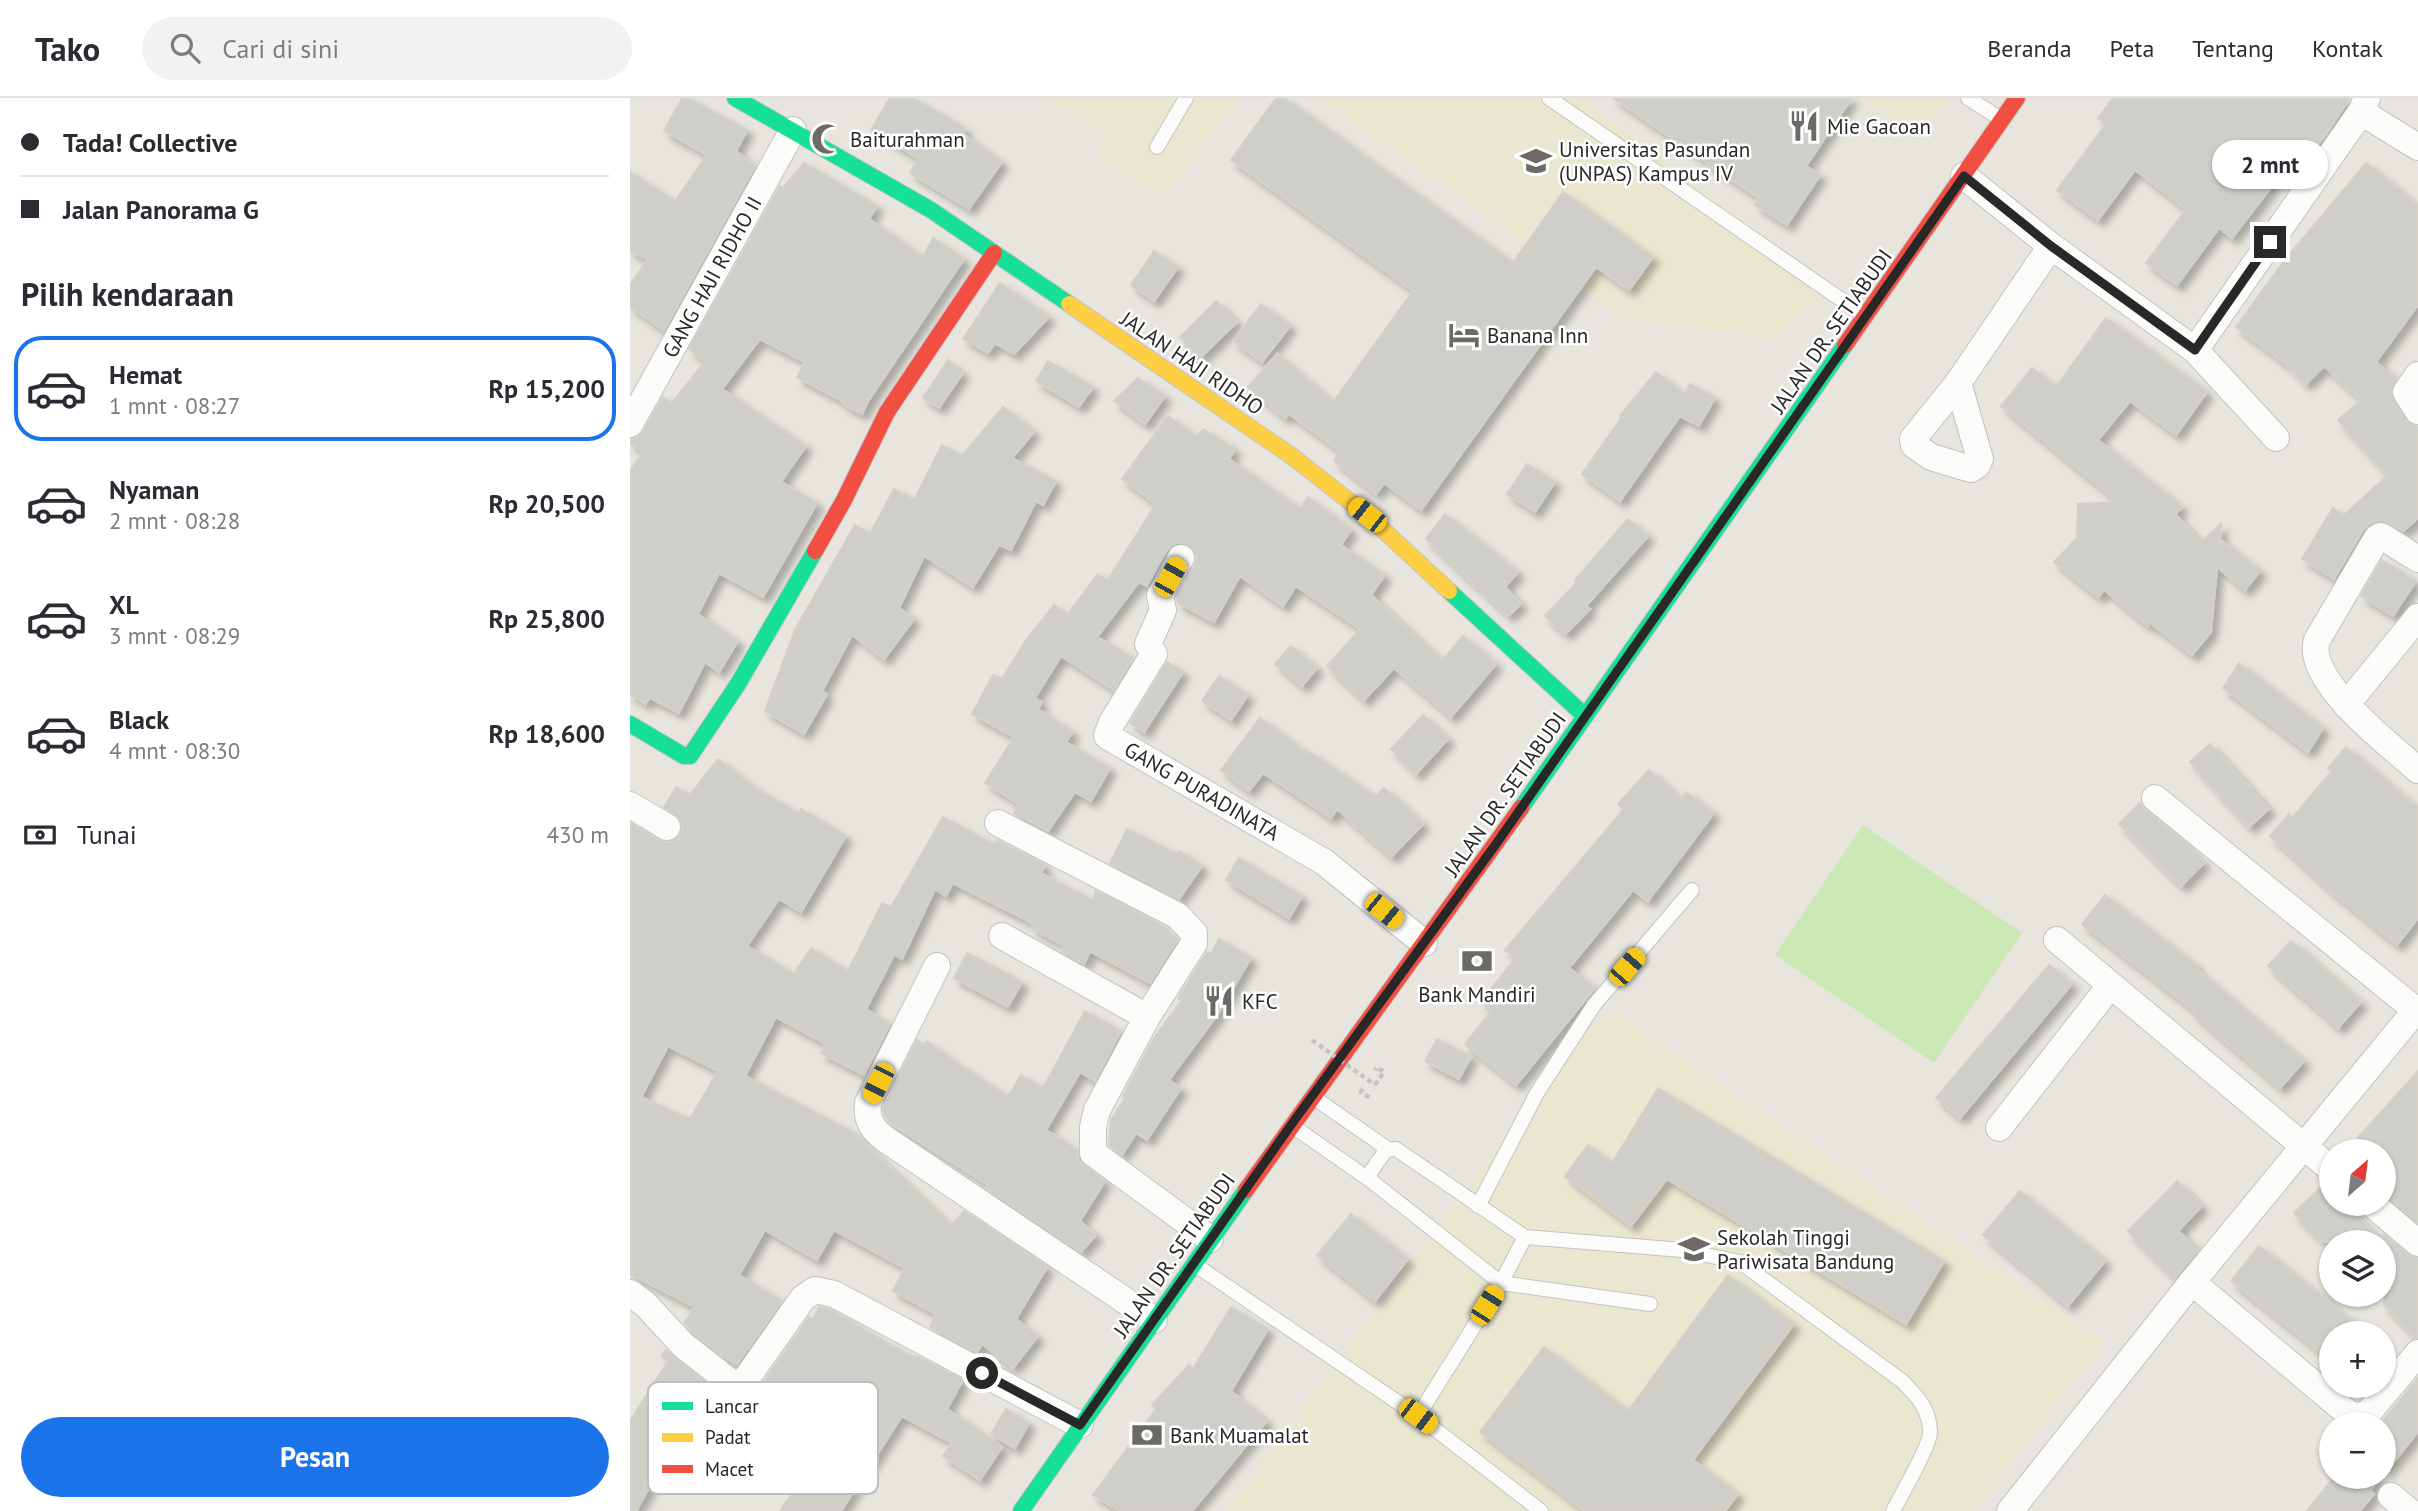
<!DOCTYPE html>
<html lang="id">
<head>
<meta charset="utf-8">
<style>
  body { margin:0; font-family:"PT Sans",sans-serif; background:#f2f2f3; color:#2b2b33; height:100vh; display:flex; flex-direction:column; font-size:26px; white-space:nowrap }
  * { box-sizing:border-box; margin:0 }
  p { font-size:23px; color:#7c7c81 }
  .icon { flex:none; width:38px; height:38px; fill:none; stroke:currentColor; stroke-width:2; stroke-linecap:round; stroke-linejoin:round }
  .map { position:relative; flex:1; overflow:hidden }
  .details { display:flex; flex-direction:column; background:#fff; width:630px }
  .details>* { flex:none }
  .banner { display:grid; align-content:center; height:154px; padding:0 21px; background:#fff }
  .needle { width:46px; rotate:28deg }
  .buttons { position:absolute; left:1689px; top:1041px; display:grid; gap:14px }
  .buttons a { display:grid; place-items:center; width:77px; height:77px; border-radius:50%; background:#fff; box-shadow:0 2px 5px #0004; font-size:35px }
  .end { position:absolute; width:32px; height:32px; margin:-16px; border:9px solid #282828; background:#fff; box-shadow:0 0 0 4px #fff }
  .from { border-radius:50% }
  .bubble { position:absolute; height:49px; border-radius:24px; background:#fff; box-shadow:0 2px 5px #0004; font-size:23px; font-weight:700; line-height:49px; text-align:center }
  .car { position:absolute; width:21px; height:42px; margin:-21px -10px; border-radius:9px; box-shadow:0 0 5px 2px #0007; background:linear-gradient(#f5c518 24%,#345 0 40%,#f5c518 0 76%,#345 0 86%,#f5c518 0) }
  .banner b { display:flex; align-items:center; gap:24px; height:66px; font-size:26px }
  .banner b+b { border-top:2px solid #e1e1e2 }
  .banner i { width:18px; height:18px; background:#2b2b33 }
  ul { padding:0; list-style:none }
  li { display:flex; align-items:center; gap:21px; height:105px; margin:0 14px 10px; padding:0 7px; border:4px solid transparent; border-radius:28px }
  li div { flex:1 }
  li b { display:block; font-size:26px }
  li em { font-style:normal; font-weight:700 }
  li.current { border-color:#1a73e8 }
  li>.icon { width:63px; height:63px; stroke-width:1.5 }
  h2 { padding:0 21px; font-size:32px; line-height:84px }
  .pay { display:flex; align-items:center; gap:18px; height:77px; padding:0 21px; font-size:26px }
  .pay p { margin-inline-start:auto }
  .primary-button { display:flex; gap:14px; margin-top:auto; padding:14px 21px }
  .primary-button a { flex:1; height:80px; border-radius:42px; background:#1a73e8; color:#fff; font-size:28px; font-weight:700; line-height:80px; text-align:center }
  header { display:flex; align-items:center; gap:42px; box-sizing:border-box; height:98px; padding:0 35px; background:#fff; border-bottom:2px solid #e1e1e2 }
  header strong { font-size:33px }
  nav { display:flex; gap:38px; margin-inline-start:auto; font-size:24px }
  .search { width:490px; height:63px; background:#f2f2f3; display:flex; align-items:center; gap:18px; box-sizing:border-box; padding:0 24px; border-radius:38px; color:#7c7c81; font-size:26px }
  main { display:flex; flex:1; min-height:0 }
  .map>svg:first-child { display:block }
</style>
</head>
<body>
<header>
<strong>Tako</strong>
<div class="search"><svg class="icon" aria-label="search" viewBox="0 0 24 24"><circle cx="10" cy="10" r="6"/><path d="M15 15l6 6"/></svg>Cari di sini</div>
<nav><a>Beranda</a><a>Peta</a><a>Tentang</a><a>Kontak</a></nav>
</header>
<main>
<section class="details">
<div class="banner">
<b><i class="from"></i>Tada! Collective</b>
<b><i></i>Jalan Panorama G</b>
</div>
<h2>Pilih kendaraan</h2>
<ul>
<li class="current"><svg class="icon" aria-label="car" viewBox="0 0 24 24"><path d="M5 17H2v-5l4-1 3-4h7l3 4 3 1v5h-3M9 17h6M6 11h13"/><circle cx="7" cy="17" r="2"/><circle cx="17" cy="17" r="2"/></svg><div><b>Hemat</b><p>1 mnt · 08:27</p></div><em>Rp 15,200</em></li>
<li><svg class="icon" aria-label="car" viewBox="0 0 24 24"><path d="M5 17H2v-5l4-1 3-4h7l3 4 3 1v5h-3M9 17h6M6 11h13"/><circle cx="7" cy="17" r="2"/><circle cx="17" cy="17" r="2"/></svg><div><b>Nyaman</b><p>2 mnt · 08:28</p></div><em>Rp 20,500</em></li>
<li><svg class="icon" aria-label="car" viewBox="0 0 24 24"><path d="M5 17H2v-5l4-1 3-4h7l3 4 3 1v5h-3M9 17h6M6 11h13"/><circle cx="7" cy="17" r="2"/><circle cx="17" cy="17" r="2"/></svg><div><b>XL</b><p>3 mnt · 08:29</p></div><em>Rp 25,800</em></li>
<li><svg class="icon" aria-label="car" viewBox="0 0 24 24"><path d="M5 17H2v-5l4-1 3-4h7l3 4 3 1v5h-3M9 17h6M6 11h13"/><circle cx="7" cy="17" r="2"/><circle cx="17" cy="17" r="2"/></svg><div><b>Black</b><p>4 mnt · 08:30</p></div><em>Rp 18,600</em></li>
</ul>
<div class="pay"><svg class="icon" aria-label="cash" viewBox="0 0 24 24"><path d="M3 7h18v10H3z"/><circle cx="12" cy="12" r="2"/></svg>Tunai<p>430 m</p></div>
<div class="primary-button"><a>Pesan</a></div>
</section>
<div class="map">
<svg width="1788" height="1413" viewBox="0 0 1788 1413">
  <defs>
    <filter id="shadow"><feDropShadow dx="6" dy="6" stdDeviation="3.5" flood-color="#0004"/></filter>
  </defs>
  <rect width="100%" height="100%" fill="#e7e5dd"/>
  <path fill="#eae7d1" d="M412,0h200l-79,98 -68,-36 12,-25z
    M688,0h263l250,189 -53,52 -155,-20 -125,-95z
    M1230,0h89l-29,39z
    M986,916l489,327 -130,170h-749l265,-355 93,-131z"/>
  <path fill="#cae8b3" d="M1233,727l159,108 -88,130 -159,-108z"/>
  <path fill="#d0cec8" stroke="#d2d0c9" stroke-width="2" fill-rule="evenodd" filter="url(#shadow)" d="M52,0h6l59,32 -11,21 19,15 -91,164 -34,-23v-22l18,-26 -18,-8v-79l45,29 32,-46 -43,-24z
    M260,0h23l28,16 25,15 -3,5 39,28 -33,47 -59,-36 9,-14 -48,-29z
    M646,0h8l229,165 50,-71 90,65 -24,33 -33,-23 -175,243 -37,-27 -8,11 -42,-33 6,-10 -51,-37 -4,4 -37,-31 29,-33 56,48 80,-111 -182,-131z
    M983,0h239l-46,68 14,9 -33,50 -32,-20 4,-7 -52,-34 1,-1z
    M1483,0h237l-25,38 -39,46 -7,-5 -47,61 -13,-10 -42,57 -31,-22 40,-54 -51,-39 -37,50 -41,-30 49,-66 -8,-6z
    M174,65l73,43 -8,13 54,38 10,-19 31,21 -95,141 -7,14 -19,-10 1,-2 -47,-25 8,-15 -45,-23 -38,50 84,57 -25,36 36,21 -54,94 -44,-24 -21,41 40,27 -19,31 -14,-10 -26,51 -29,-15 -5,6 -15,-10v-223l13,-19 -13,-8v-4l7,-2 6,-6 20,-35 9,6 33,-42 -16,-12 91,-163 3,2z
    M1736,65l52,43v99l-42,57 20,17 -6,12 3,9 12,20 6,5 7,2v91l-15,13 -21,-11 -13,4 -6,6 -29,49 -32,-20 31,-51 11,7 44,-40 -50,-55 23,-20 -37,-34 -18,18 -19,-19 -51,-38 48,-66z
    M524,153l24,16 -24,34 -23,-16z
    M370,185l49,34 -35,37 -19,-11 -7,10 -25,-14z
    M586,203l21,21 -37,36 -20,-21z
    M631,206l29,22 -28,36 -29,-21z
    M1476,220l101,74 -31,43 -46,-34 -32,39 84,67 -7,7 26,28 20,-18 -1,15 40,32 -15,19 -28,-23 -6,65 -19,23 -42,-32 -2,3 -44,-36 -6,7 -44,-35 23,-24 1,-34 40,-2 -117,-96 31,-38 24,19z
    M318,262l15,13 -24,35 -16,-10z
    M418,263l45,26 -14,20 -43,-26z
    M1026,274l29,23 5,-11 25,14 -16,28 -19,-10 -60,85 -38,-27 40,-57 -2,-1z
    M508,280l27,18 -20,28 -31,-23z
    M373,309l31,25 -22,26 44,23 -13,24 -7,-4 -25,49 -12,-5 -26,42 -49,-31 -25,52 15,11 -30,40 -32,-24 -30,56 5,3 -23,40 -39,-23 30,-81 60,-105 15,9 24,-45 20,11 28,-55 20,11z
    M538,318l29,21 6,-8 32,20 -6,10 71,50 8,-12 43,33 -10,15 44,30 -14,20 71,66 21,-25 33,28 -45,53 -57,-49 -30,32 -37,-34 33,-37 -64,-43 -13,20 -43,-30 -26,46 -36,-19 -1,-5 18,-32 2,-9 -8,-12 -8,-3 -8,2 -6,6 -20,36 -8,-4 -42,55 36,21 -19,32 -53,-34 -26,42 7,4 -4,7 35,23 -7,10 44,26 -19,33 -16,-9 -27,39 -34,-18 5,-9 -34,-21 29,-46 -42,-23 21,-39 9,4 24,-39 28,-35 13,10 31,-41 9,7 49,-77 -34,-25z
    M897,366l28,18 -20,30 -28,-18z
    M815,416l73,58 -13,15 16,17 -13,12 -82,-77z
    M998,421l20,17 -62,70 4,3 -25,25 -20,-18 32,-34 -2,-2z
    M1752,462l34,21 -23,35 -32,-20z
    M661,548l26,22 -15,18 -27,-22z
    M537,564l16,10 -39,60 -14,-9z
    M1609,565l84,65 -15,24 -85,-64z
    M589,578l29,19 -17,25 -29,-19z
    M793,617l25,24 -32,35 -25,-25z
    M630,620l50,37 1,-2 65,44 8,-9 39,36 -32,33 -54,-48 -6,9 -68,-45 -14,18 -28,-21z
    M1580,646l59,65 -20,18 -59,-65z
    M1716,649l72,62v109l-21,27 -64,-52 -63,-57 19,-22 3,4 40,-47 -4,-3z
    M88,661l38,30 43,24 2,-4 45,27 -45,76 -22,-13 -32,47 47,28 17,-26 37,23 34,-68 9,4 52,-90 51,28 3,-5 48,25 -4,8 47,25 5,1 3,-8 65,34 -2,2 19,12 -28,44 -60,-32 -6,13 -22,-13 2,-5 -32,-18 2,-4 -81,-41 -7,13 -11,-7 -33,70 -8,-4 -28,54 24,15 -26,51 -43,-22 5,-9 -50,-27 -31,59 106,55 100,95 13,-15 83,56 -31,52 22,17 -25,32 -31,-24 -5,9 -47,-26 6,-13 -43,-23 12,-23 -71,-38 -17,30 -52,-30 -26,45 43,26 -45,63 -14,-8 -39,-33 11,-16 -65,-33v-451l30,18 7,2 8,-3 5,-4 3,-8 -2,-8 -17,-13 12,-20 14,8zM38,948l50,25 -28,48 -49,-22z
    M1019,672l31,29 6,-7 28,21 -66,88 -15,-11 -64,78 26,20 -79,97 -51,-41 27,-34 -11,-9 35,-43 -11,-8 119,-141 -6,-5z
    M1510,705l5,7 35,29 24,24 -23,23 -62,-62z
    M497,731l50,25 2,-3 23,15 -23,33 -69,-36z
    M609,760l63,38 -13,22 -63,-38z
    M1475,797l92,71 -2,2 109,93 -24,27 -87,-74 2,-3 -113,-87z
    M589,841l32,19 -33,56 -49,66 12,8 -34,52 -11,-7 -14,22 -13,-10 2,-25 15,-23 -3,-1 31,-58 28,-38 -4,-2 29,-46 4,2z
    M1661,843l70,61 -23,26 -70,-62z
    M337,855l55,29 -14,25 -54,-29z
    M1419,867l23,19 -112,134 -24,-20z
    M455,913l36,20 -26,50 -15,-9 -34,58 31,20 2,10 4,5 22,16 -25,40 16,14 -15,17 -95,-64 2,-3 -96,-61 -7,-8 -2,-7 34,-69 7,4 3,-3 28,21 53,35 13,-22 22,13z
    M807,941l34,18 -12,22 -34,-18z
    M1788,973v151l-34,-29v-41h-39z
    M1028,990l286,173 -38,63 -239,-145 -36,47 -66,-50 23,-31 24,18z
    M1547,1083l25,25 -24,25 20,19 -23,28 -47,-47z
    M1695,1085l6,1v20h14l38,38h-60l-29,-29z
    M1390,1093l85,70 -37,45 -85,-71z
    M721,1116l57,45 -33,42 -58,-46z
    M1754,1136l24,21 10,3v80h-2l-32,-33z
    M1629,1148l109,88h-37v27l-100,-80z
    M1098,1177l66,49 -101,136 45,34 -13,17h-140l-105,-79 64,-85 84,64z
    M189,1209l10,2 61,36 25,13 1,-2 47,24 -16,29 55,38 -22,33 -37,-24 9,-13 -50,-27 -61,95h-61l29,-41 -67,-36 27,-50 -5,-3 45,-64 4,3z
    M601,1209l37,22 -37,62 36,30 -75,90h-72l-27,-16 63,-86 -4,-4 37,-40 4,4z
    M36,1252l41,34 -45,73 3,2 -29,52h-6v-90l38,-60 -7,-5z
    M1788,1280v54l-34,42v-55z
    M376,1311l23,14 -14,25 -24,-14z
    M1704,1379h47l-11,14 4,3 -14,17h-53z"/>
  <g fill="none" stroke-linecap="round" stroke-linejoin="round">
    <defs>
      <path id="lane" d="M919,0l316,218
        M1338,0l33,21
        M527,49l29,-49
        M683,999l75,52
        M661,1027l79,55
        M848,1108l59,-113 57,-88 98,-115
        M564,1166l224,152 123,95
        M1020,1206l-149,-21 -131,-103v-7l16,-23 10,-1 129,88 157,13 58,12 162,119c14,14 28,28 28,51 1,12 -30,65 -37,79
        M788,1318l83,-133 24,-46"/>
      <path id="street" d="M1731,14l57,35
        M1334,78l87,70 144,104 81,88
        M1565,252l166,-238 6,-14
        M1788,277l-12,17 12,19
        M1328,285l22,76 -3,6 -6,4 -40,-12 -17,-12 -1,-6 45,-56 93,-137
        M0,326l163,-294
        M551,460l-21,38 3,14 -15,34 6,10 -43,70 -4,12 217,126 100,81
        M1788,461l-37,-23 -4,2 -60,102c-13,40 73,105 101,130
        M1716,607l72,-88
        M1525,700l263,214
        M0,707l37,22
        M368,725l180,93 16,17v10l-47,74 -50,93 -4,17v26l117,86
        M372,838l145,81
        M1427,842l274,229
        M307,868l-69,137c-2,17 4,26 17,36l269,181
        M1369,1030l111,-142
        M1742,1106l46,39
        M1562,1184l157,132 10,2 9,-3 50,-60
        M0,1195l16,12 37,40 56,44
        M62,1364l47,-73 64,-91 12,-8 19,4 246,131
        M1761,1398l18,15
        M1380,1413l182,-229 224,-272"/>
      <path id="fast" d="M105,0l196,112 138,94
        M819,493l136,125
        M0,626l54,32h6l48,-72 77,-133
        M891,710l324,-463
        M391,1413l225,-321"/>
      <path id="slow" d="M439,206l224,153 74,58 82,76"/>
      <path id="jam" d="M1215,247l172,-247
        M185,453l29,-51 43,-88 107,-159
        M616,1092l275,-382"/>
    </defs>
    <use href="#lane" stroke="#c4c3c3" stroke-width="16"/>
    <use href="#street" stroke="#c4c3c3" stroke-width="28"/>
    <use href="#fast" stroke="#c4c3c3" stroke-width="18"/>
    <use href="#slow" stroke="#c4c3c3" stroke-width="18"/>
    <use href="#jam" stroke="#c4c3c3" stroke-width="18"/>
    <path stroke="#c5c4c3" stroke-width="4.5" stroke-dasharray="5 3.5" stroke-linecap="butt" d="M745,987l9,-13 -7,-5 -2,3
      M733,991l-2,3 11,7"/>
    <use href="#lane" stroke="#fbfbfa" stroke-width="14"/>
    <use href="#street" stroke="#fbfbfa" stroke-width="26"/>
    <use href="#fast" stroke="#16e098" stroke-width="16"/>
    <use href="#slow" stroke="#ffcf43" stroke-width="16"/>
    <use href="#jam" stroke="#f24e42" stroke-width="16"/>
    <path stroke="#c5c4c3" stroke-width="4.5" stroke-dasharray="5 3.5" stroke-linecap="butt" d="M682,942l63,45"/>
  </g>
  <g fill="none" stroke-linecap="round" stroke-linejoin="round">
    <path stroke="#282828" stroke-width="9" d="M352,1275l98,52 211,-300 205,-281 468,-668 87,70 144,104 75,-108"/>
  </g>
  <defs>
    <symbol id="restaurant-bare" viewBox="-9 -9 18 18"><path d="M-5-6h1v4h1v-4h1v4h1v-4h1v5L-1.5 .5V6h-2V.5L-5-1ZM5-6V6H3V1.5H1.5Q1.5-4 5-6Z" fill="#6b6a67" stroke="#fff" stroke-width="2.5" paint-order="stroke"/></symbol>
    <symbol id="mosque-bare" viewBox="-9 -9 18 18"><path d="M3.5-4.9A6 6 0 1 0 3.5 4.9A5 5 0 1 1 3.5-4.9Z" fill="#6b6a67" stroke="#fff" stroke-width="2.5" paint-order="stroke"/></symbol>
    <symbol id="university-bare" viewBox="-9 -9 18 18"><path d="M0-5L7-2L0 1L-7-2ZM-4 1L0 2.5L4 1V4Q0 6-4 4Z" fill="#6b6a67" stroke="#fff" stroke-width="2.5" paint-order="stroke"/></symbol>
    <symbol id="hotel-bare" viewBox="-9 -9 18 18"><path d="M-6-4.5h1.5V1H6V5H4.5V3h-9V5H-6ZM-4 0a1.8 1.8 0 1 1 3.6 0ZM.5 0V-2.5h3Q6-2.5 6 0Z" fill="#6b6a67" stroke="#fff" stroke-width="2.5" paint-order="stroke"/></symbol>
    <symbol id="bank-bare" viewBox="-9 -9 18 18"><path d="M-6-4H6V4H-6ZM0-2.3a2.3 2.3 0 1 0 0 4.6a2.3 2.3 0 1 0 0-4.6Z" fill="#6b6a67" stroke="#fff" stroke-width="2.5" paint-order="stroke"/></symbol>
  </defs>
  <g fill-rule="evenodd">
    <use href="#restaurant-bare" x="1152" y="6" width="44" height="44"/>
    <use href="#mosque-bare" x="175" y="19" width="44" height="44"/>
    <use href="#university-bare" x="884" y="41" width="44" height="44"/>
    <use href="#hotel-bare" x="812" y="215" width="44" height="44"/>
    <use href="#bank-bare" x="825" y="841" width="44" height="44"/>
    <use href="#restaurant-bare" x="567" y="881" width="44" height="44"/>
    <use href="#university-bare" x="1042" y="1129" width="44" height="44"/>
    <use href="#bank-bare" x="495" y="1315" width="44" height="44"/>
  </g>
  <g text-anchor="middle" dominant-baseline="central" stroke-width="5" stroke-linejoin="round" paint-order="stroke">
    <g font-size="21" fill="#282828" stroke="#fff" text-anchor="start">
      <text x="1197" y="28">Mie Gacoan</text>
      <text x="220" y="41">Baiturahman</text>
      <text x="929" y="51">Universitas Pasundan<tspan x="929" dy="24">(UNPAS) Kampus IV</tspan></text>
      <text x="857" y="237">Banana Inn</text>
      <text x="847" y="896" text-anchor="middle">Bank Mandiri</text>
      <text x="612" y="903">KFC</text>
      <text x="1087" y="1139">Sekolah Tinggi<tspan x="1087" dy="24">Pariwisata Bandung</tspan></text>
      <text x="540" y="1337">Bank Muamalat</text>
    </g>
    <g font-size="21" fill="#282828" stroke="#fff">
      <text transform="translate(82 179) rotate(-61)">GANG HAJI RIDHO II</text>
      <text transform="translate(1201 233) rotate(-55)">JALAN DR. SETIABUDI</text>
      <text transform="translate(562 265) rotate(34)">JALAN HAJI RIDHO</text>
      <text transform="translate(572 693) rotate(30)">GANG PURADINATA</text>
      <text transform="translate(875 696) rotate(-55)">JALAN DR. SETIABUDI</text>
      <text transform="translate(544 1157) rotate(-55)">JALAN DR. SETIABUDI</text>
    </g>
  </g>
  <rect x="18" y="1284" width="230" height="112" rx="10" fill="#fff" stroke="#bebebe" stroke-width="2"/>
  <rect x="32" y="1304" width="31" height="8" fill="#16e098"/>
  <rect x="32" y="1335" width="31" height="9" fill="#ffcf43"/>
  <rect x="32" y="1367" width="31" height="8" fill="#f24e42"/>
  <g font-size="19" fill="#282828">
    <text x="75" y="1315">Lancar</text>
    <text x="75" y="1346">Padat</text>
    <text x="75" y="1378">Macet</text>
  </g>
</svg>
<div class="buttons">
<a><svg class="needle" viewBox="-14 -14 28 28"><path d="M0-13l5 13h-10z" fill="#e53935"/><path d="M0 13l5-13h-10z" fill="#7c7c81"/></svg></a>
<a><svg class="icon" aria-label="layers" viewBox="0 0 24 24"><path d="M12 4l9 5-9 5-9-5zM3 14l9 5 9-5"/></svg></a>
<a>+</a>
<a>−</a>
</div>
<i class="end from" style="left:352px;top:1275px"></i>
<i class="end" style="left:1640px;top:144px"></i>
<div class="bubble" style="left:1582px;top:42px;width:116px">2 mnt</div>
<i class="car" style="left:737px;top:417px;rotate:308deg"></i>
<i class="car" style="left:540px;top:479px;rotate:29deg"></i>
<i class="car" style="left:754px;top:813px;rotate:129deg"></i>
<i class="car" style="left:997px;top:869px;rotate:41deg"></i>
<i class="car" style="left:248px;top:985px;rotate:207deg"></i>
<i class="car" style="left:857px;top:1207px;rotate:32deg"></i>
<i class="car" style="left:788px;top:1318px;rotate:127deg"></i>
</div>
</main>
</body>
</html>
